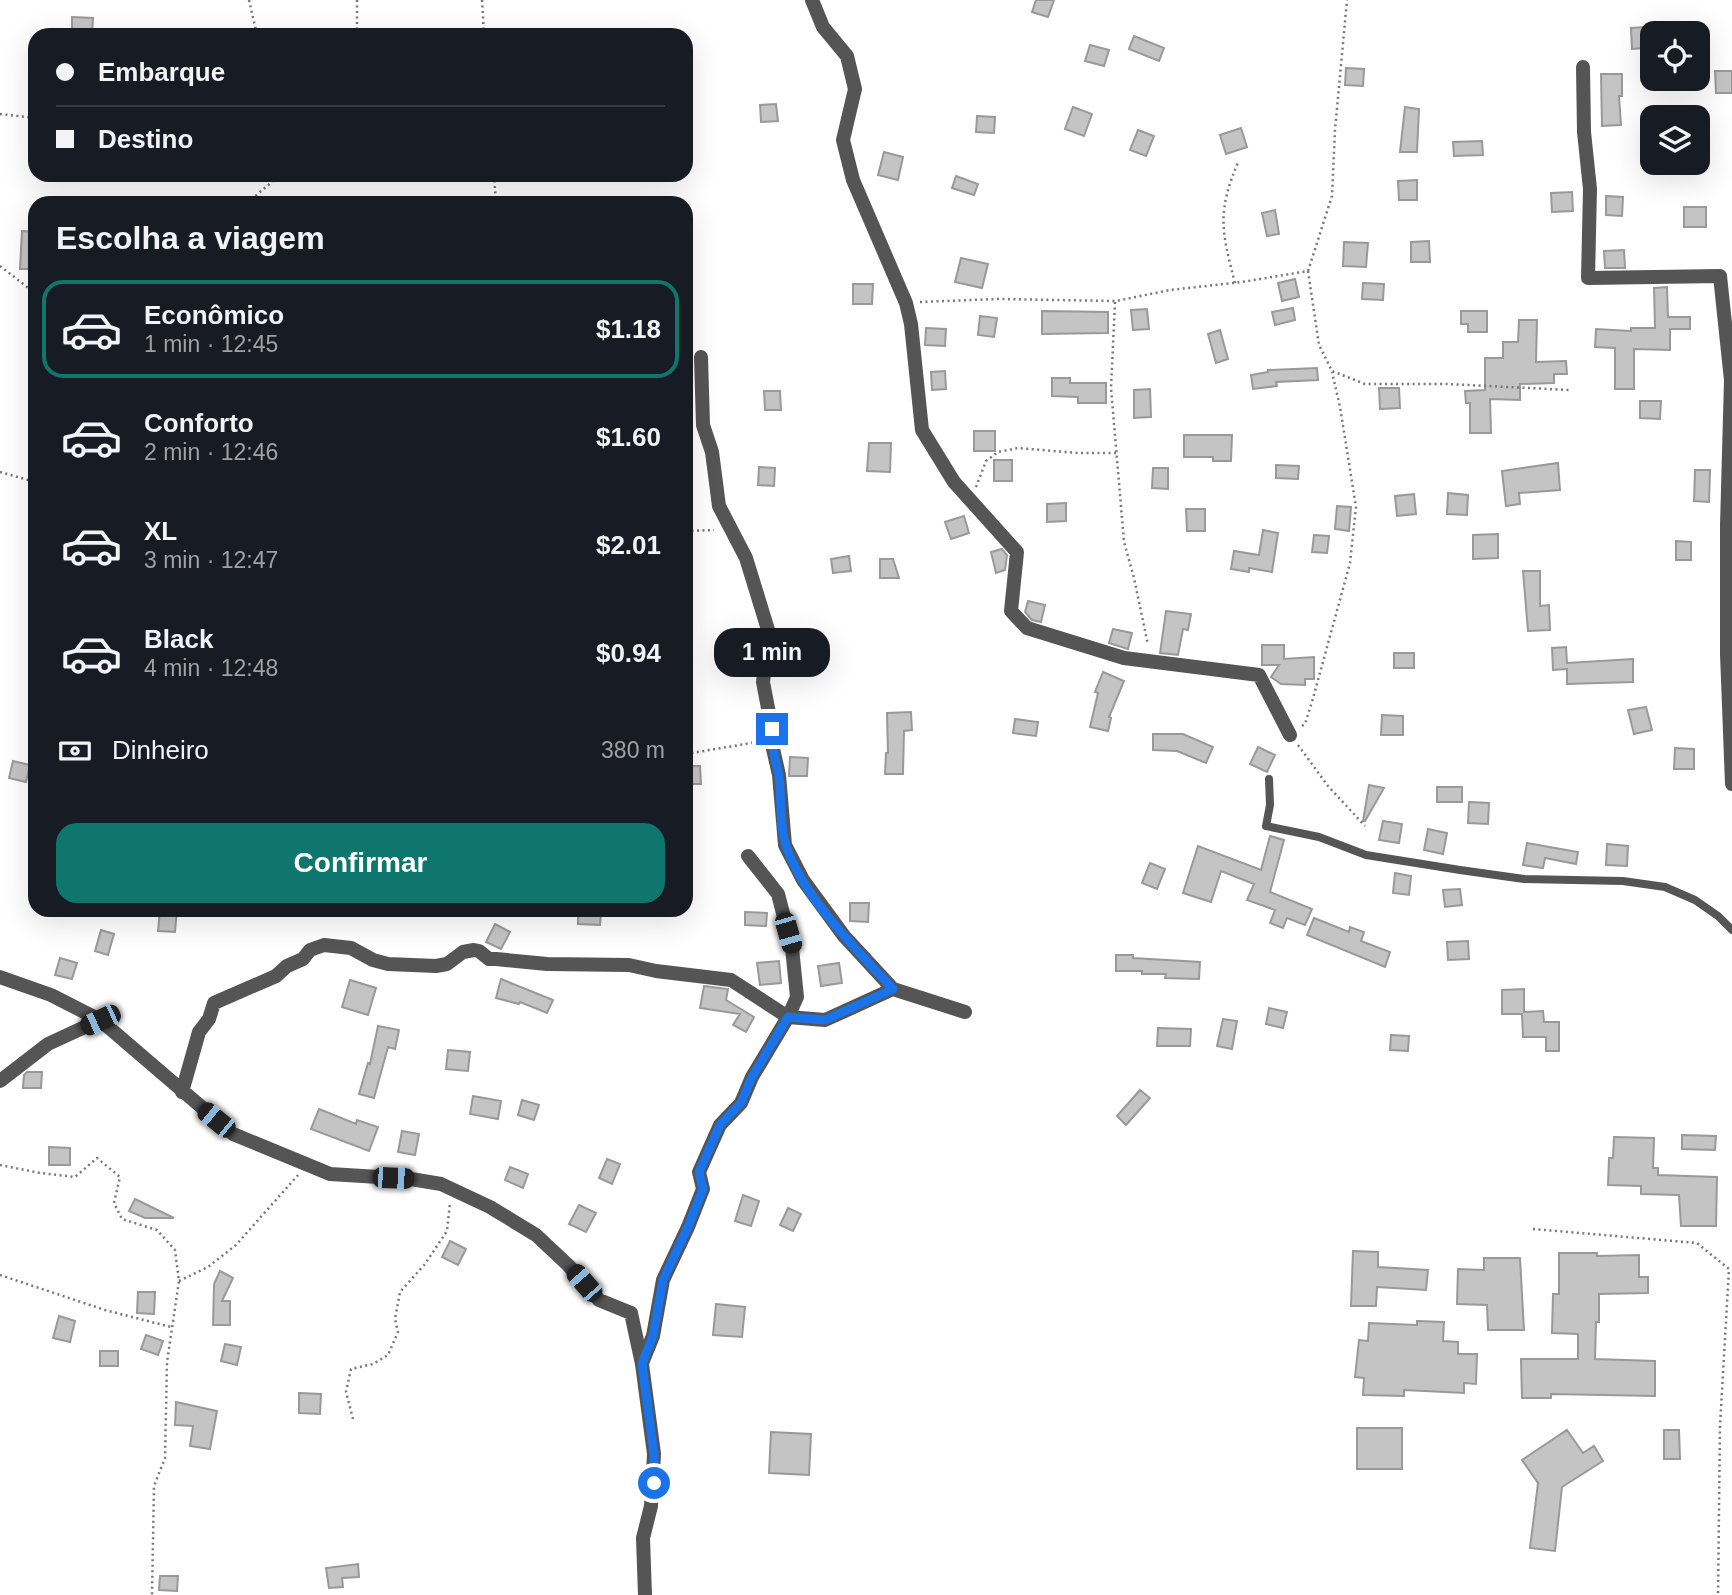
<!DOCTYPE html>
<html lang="pt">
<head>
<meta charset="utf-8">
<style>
  body { margin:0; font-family:Helvetica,sans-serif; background:#20242c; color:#f1f3f6; height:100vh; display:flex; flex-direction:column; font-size:26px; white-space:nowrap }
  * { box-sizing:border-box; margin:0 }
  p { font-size:23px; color:#9ea1a6 }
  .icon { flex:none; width:38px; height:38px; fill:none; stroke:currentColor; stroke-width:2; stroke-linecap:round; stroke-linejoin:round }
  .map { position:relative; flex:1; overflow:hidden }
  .details { position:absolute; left:28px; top:196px; width:665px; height:721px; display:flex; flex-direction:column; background:#171b24; border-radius:21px; box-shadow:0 7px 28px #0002 }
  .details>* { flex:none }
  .guide { position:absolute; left:28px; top:28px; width:665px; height:154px; border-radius:21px; box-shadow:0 7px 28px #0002; display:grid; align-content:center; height:154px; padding:0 28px; background:#171b24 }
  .controls { position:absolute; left:1640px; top:21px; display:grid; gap:14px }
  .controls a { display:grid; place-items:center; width:70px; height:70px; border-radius:14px; background:#171b24; box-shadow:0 7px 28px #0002; font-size:35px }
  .end { position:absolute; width:32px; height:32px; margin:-16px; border:9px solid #1a73e8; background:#fff; box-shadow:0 0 0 4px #fff }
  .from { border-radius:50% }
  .bubble { position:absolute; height:49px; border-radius:21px; background:#171b24; box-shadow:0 7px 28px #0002; font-size:23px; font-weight:800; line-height:49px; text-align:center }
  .car { position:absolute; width:21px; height:42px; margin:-21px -10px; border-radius:9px; box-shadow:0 0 5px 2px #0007; background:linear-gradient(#222 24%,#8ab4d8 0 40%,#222 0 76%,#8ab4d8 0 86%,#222 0) }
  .guide b { display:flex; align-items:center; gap:24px; height:66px; font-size:26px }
  .guide b+b { border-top:2px solid #363941 }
  .guide i { width:18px; height:18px; background:#f1f3f6 }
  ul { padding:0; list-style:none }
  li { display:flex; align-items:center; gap:21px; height:98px; margin:0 14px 10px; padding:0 14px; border:4px solid transparent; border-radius:21px }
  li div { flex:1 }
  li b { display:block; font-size:26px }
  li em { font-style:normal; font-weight:800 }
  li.active { border-color:#0f766e }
  li>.icon { width:63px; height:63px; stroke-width:1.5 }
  h2 { padding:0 28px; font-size:32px; line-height:84px }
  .pay { display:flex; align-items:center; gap:18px; height:77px; padding:0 28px; font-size:26px }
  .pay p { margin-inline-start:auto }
  .action { display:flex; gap:14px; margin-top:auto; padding:14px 28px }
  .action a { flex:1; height:80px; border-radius:21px; background:#0f766e; color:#fff; font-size:28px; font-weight:800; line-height:80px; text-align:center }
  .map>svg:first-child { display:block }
</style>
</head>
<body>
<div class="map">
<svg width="1732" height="1595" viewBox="0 0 1732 1595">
  <rect width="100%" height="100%" fill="#fff"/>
  <path fill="#c4c4c4" stroke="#999" stroke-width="2" d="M1036,0h18l-6,17 -16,-5z
    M72,17l21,1 -1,17h-16l1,-4h-5z
    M1645,27v21l-13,1 -1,-21z
    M1134,36l30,12 -5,13 -30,-12z
    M1090,45l19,5 -5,16 -19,-5z
    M1346,68l18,1 -1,17 -18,-1z
    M1715,71h17v22h-16z
    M1601,74h21v22h-3l2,29 -19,1z
    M776,104l2,17 -17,1 -1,-17z
    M1073,107l19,7 -8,22 -19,-7z
    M1405,107l14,2 -2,43h-17z
    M977,116l18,1 -1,16 -18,-1z
    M1241,128l6,19 -21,7 -6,-19z
    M1138,130l16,6 -8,20 -16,-6z
    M1482,141l1,14 -29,1 -1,-14z
    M884,152l19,5 -5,23 -20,-5z
    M956,176l22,8 -4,11 -22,-7z
    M1417,180v20h-18l-1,-19z
    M1572,192l1,19 -21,1 -1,-19z
    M1606,196l17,1 -1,19 -16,-1z
    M1684,207h22v20h-22z
    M1275,210l4,24 -12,2 -5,-23z
    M22,231l13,1 -2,37h-13z
    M1429,241l1,21h-19v-20z
    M1344,242l24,1 -2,24 -23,-1z
    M1624,250l1,18h-20l-1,-17z
    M961,258l27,6 -6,24 -27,-6z
    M1295,279l4,18 -17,4 -4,-18z
    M1363,283l21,1 -1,16 -21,-1z
    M853,284h20l-1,20h-19z
    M1667,287l1,30h22v12h-20v21l-36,-1v40h-19v-41l-20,-1 1,-18 35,2v-3h24l-1,-40z
    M1293,308l2,12 -20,5 -3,-13z
    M1147,309l2,20 -16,1 -2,-20z
    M1042,311l66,1v21l-66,1z
    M1461,311h26v21h-19v-8h-7z
    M980,316l17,2 -3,19 -16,-2z
    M1519,320h18l-1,42 30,-1 1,13h-13v9l-34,1v16l-30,-1 1,34h-21v-30h-4l-1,-12 20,-1v-32h18v-16h15z
    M926,328l20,1 -1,17 -20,-1z
    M1220,330l8,29 -12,4 -8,-29z
    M1317,368l1,12 -42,2 1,4 -24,3 -2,-14 17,-3v-2z
    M945,371l1,18 -14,1 -1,-18z
    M1052,378h18v5h36v20h-28v-6l-26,-1z
    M1379,388h20l1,20 -20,1z
    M1150,389l1,28 -17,1v-28z
    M764,391h16l1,19h-16z
    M1640,401h21l-1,18 -20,-1z
    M974,431h21v20h-21z
    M1184,435h48l-1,26h-18v-4h-29z
    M869,443h22l-1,29 -23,-1z
    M994,460h18v21h-18z
    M1558,463l2,27 -41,3 1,11 -14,2 -4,-35z
    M1276,465l23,1 -1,13 -22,-1z
    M759,467l16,1 -1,18 -16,-1z
    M1153,468h15v21l-16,-1z
    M1695,470h15l-1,32 -15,-1z
    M1448,493l20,2 -1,20 -20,-1z
    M1414,494l2,20 -19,2 -2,-20z
    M1066,503v18l-19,1v-18z
    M1337,506l14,1 -2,24 -14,-2z
    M1186,509h19v22h-18z
    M964,516l5,17 -18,6 -6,-17z
    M1263,530l15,3 -6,39 -23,-4v4l-18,-3 3,-18 25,4z
    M1498,534v24l-25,1v-24z
    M1314,535l15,1 -2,17 -15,-1z
    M1676,541l15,1v18h-15z
    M1002,549l5,6 -2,15 -9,3 -5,-21z
    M849,556l2,15 -18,2 -2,-14z
    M880,559h13l6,19h-19z
    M1523,571h17v35l9,-1 1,25 -22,1z
    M1028,601l17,4 -4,17 -9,-2 -7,-8z
    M1166,611l25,3 -3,16 -5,-1 -5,26 -18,-2z
    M1113,629l19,4 -4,16 -19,-6z
    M1262,645h22v14l30,-2v22h-9v6l-24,-1 -10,-7 8,-12h-17z
    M1566,647l1,16 66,-4v23l-66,2v-15l-14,1 -1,-22z
    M1394,653h20v15h-20z
    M1103,672l21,9 -15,36 2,1 -3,13 -18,-4 8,-34 -3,-1z
    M1646,707l6,23 -18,4 -6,-24z
    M911,712l1,18 -8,1 -1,43h-18l1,-21h2l-1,-40z
    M1382,715l21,1v19h-22z
    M1015,719l23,3 -2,14 -23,-3z
    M1153,734h30l30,13 -7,16 -29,-12 -24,-1z
    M1258,747l17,8 -8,17 -17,-8z
    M1675,748l19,1v20h-20z
    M790,757l18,1 -1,18h-18z
    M13,761l17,4 -4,17 -17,-4z
    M686,766h14l1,18h-15z
    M1369,785l15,3 -19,33h-2z
    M1437,787h25v15h-25z
    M1469,802l20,1 -1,21 -20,-1z
    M1383,821l19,3 -3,19 -20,-3z
    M1428,829l19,4 -4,21 -19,-4z
    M1270,836l14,4 -14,52 42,17 -7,16 -18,-7 -4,10 -13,-5 5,-13 -28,-10 7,-16 -33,-13 -10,31 -28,-9 15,-47 63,24z
    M1527,843l51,9 -2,12 -31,-6 -2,10 -20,-3z
    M1607,844l21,2 -1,20 -21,-1z
    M1150,863l15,6 -8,20 -15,-6z
    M1395,873l16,3 -2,19 -16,-2z
    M1460,889l2,16 -17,2 -2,-17z
    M850,903h19l-1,19 -18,-1z
    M160,910h17l-2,22 -17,-1z
    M578,912l23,1 -1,12 -22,-1z
    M745,912l22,1 -1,13 -21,-1z
    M1314,918l35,14 1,-5 14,5 -3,9 29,11 -5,15 -78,-32z
    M495,924l15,8 -9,17 -15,-7z
    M101,930l13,4 -6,21 -13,-4z
    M1468,941l1,18 -21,1 -1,-18z
    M1116,955h17v3l67,4 -1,17 -34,-1 1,-4h-24v-3h-26z
    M60,958l17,5 -5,16 -17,-4z
    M779,961l2,22 -21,2 -3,-22z
    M839,963l3,20 -21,3 -3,-20z
    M501,979l52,21 -6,13 -27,-11 -1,2 -23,-6z
    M350,980l26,8 -8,27 -26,-8z
    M704,986l24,3 -2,11 28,17 -8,15 -13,-7 7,-11 -40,-6z
    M1524,989v23l19,-1 1,11h15v29h-13v-14h-23l-1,-23h-20v-24z
    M1269,1008l18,4 -4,16 -17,-4z
    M1223,1019l14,2 -5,28 -15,-3z
    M378,1026l21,4 -4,19 -7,-2 -14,51 -15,-4 9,-31 2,1z
    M1158,1028l33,1 -1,17h-33z
    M1391,1035l18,1 -1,15 -18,-1z
    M448,1050l22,2 -2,19 -22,-2z
    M27,1072h15l-1,16h-18l1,-13z
    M1140,1090l10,8 -24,27 -9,-9z
    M473,1096l28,5 -3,18 -28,-5z
    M522,1100l17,5 -5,15 -16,-5z
    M319,1109l37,15 1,-4 21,7 -9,24 -58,-22z
    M402,1131l17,3 -4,21 -17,-3z
    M1682,1135l34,1 -1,14 -33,-1z
    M1614,1137l40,1 -1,30h5v7l59,2 -1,49h-35l-2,-31 -38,-1v-8l-33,-1 1,-27h4z
    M49,1147l21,1v17h-21z
    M607,1159l13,5 -8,20 -13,-6z
    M510,1167l18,7 -5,14 -18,-8z
    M743,1195l16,6 -8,25 -16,-5z
    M135,1199l39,19h-29l-16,-7z
    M579,1205l17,8 -10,19 -17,-8z
    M788,1208l13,6 -8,17 -13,-6z
    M450,1241l16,8 -8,16 -16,-8z
    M1353,1251l25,1v15l50,3 -2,20 -49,-3 -1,19h-25z
    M1559,1253h38v3l42,-1v22h9v16l-49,1v28h-3l-1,37 60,2v35l-104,-2v4h-29l-1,-39h57v-25l-26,-1 1,-39h6z
    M1484,1258h36l4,72h-36l-1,-25 -30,-1 1,-35 26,1z
    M220,1271l13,7 -11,23h8v24h-17l1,-41z
    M138,1292h17l-1,22 -17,-1z
    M716,1304l29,3 -3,30 -29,-2z
    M59,1316l16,5 -5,21 -17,-4z
    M1417,1321l27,1 -1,19 15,1v12h19l-1,30 -12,-1v10l-60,-3v6l-41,-1 1,-17 -9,-1 4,-37 9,1 1,-18 48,2z
    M146,1335l17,6 -5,14 -17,-6z
    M225,1344l16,3 -4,18 -16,-4z
    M100,1351h18v15h-18z
    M299,1393l22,1 -1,20 -21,-1z
    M176,1402l41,9 -7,38 -20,-3 3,-20 -18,-1z
    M1357,1428h45v41h-45z
    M1567,1430l16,23 11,-7 9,15 -41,26 -7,64 -25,-3 8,-65 -16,-23z
    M1664,1430h15l1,29h-16z
    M771,1432l40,2 -2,41 -40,-2z
    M358,1564l1,13 -17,1 1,9 -14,1 -3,-20z
    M160,1576h18l-1,15 -18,-1z"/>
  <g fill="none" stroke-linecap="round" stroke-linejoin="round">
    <path stroke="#777" stroke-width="2.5" stroke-dasharray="2 3.5" stroke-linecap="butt" d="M249,0l8,35
      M357,0v35
      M482,0l2,35
      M0,114l35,4
      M494,175l2,28
      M247,203l33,-28
      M0,266l31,24 4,7
      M1308,271l24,-75 3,-66 12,-130
      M1235,283c-14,-54 -18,-71 4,-123
      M920,302l77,-3 119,2 54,-11 72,-8 66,-11 11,74 13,26 33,13h82l122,6
      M1115,302l-4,86 13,154 10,36 14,67
      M0,472l35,10
      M976,487l10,-26 12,-9 20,-4 60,5h38
      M686,531l28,-1
      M1302,726l3,-2 7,-22 38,-139 6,-56 -16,-100 -8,-35
      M1298,745l30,41 37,40
      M686,754l71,-12
      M0,1165l40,8 35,4 22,-19 23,19 -6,26 8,16 35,11 18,20 4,31 -12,81 -2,96 -11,28 -2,109
      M1533,1229l164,14 32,26 -9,157 -2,169
      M0,1275l105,35 66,17
      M179,1281l29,-14 28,-22 62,-70
      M353,1419l-7,-27 5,-23 22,-5 15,-9 10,-23 -3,-13 5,-27 25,-28 22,-33 3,-28"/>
    <path stroke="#555" stroke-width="8" d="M1269,779l1,26 -4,21 53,11 47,18 94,15 64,9 99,2 42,6 30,13 23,16 14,14"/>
    <path stroke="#555" stroke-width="14" d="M812,0l11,27 24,29 8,33 -12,51 10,40 53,123 5,21 11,106 32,52 63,70 -6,59 16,17 97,30 135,17 31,60
      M1583,67l1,65 6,57 -2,89 132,-2 11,104 -4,146v128l5,130
      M701,357l2,68 9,27 7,54 27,52 23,75 -6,49 9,47 -1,11 8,35 6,70 18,35 41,56 49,53
      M0,977l51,18 49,25 133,114 97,40 81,5 30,5 49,23 46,28 32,30 31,35 32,13 11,51 12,90 -3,52 -8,32 2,57
      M0,1081l48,-37 52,-24
      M182,1092l17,-60 10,-13 5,-16 62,-27 11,-10 16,-7 7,-9 14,-5 27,3 22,12 15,4 48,2 11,-2 16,-12 11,-2 5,1 10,8h7l51,5 82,1 27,6 75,9 57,37 37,3 68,-31 72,23
      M642,1363l11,-27 10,-56 25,-53 15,-38 -4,-17 21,-47 21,-22 11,-26 36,-60 9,-20 -5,-49 -14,-54 -30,-38"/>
  </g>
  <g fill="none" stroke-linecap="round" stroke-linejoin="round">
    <path stroke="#1a73e8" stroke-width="9" d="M654,1483v-29l-12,-90 11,-28 10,-56 25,-53 15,-38 -4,-17 21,-47 21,-22 11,-26 36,-60 37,3 68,-31c-37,-40 -89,-91 -107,-143 -7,-21 -4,-47 -7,-70 -3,-16 -9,-31 -7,-47"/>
  </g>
</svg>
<div class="controls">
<a><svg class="icon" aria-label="locate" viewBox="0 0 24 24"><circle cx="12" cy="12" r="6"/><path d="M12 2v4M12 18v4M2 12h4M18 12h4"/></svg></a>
<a><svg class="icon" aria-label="layers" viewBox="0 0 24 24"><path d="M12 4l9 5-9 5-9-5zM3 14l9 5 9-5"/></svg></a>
</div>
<i class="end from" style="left:654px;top:1483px"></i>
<i class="end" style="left:772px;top:729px"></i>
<div class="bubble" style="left:714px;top:628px;width:116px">1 min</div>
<i class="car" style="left:788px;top:933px;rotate:164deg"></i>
<i class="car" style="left:100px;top:1020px;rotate:245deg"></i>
<i class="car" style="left:216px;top:1120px;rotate:309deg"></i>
<i class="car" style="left:393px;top:1178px;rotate:92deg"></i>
<i class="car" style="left:584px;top:1283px;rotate:319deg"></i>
<div class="guide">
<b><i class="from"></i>Embarque</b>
<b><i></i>Destino</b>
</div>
<section class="details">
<h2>Escolha a viagem</h2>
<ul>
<li class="active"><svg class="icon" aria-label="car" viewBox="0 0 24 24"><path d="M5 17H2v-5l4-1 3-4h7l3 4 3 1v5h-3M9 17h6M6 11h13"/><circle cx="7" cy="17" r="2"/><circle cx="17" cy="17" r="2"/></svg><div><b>Econômico</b><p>1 min · 12:45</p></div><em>$1.18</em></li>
<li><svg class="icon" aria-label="car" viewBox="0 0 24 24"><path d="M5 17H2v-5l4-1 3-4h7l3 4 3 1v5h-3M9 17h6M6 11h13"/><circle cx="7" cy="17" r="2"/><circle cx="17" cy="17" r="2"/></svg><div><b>Conforto</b><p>2 min · 12:46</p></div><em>$1.60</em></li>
<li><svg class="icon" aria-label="car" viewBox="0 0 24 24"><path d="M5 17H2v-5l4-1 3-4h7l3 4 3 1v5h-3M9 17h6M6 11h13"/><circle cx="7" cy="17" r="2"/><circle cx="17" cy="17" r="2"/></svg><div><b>XL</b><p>3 min · 12:47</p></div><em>$2.01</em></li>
<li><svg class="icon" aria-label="car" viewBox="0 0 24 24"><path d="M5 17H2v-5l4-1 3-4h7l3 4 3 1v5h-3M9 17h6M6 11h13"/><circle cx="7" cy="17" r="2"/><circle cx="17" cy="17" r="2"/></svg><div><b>Black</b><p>4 min · 12:48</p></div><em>$0.94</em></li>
</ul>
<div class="pay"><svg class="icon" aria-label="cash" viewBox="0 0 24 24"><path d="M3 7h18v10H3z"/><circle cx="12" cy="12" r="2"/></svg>Dinheiro<p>380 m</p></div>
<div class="action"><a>Confirmar</a></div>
</section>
</div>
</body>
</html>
